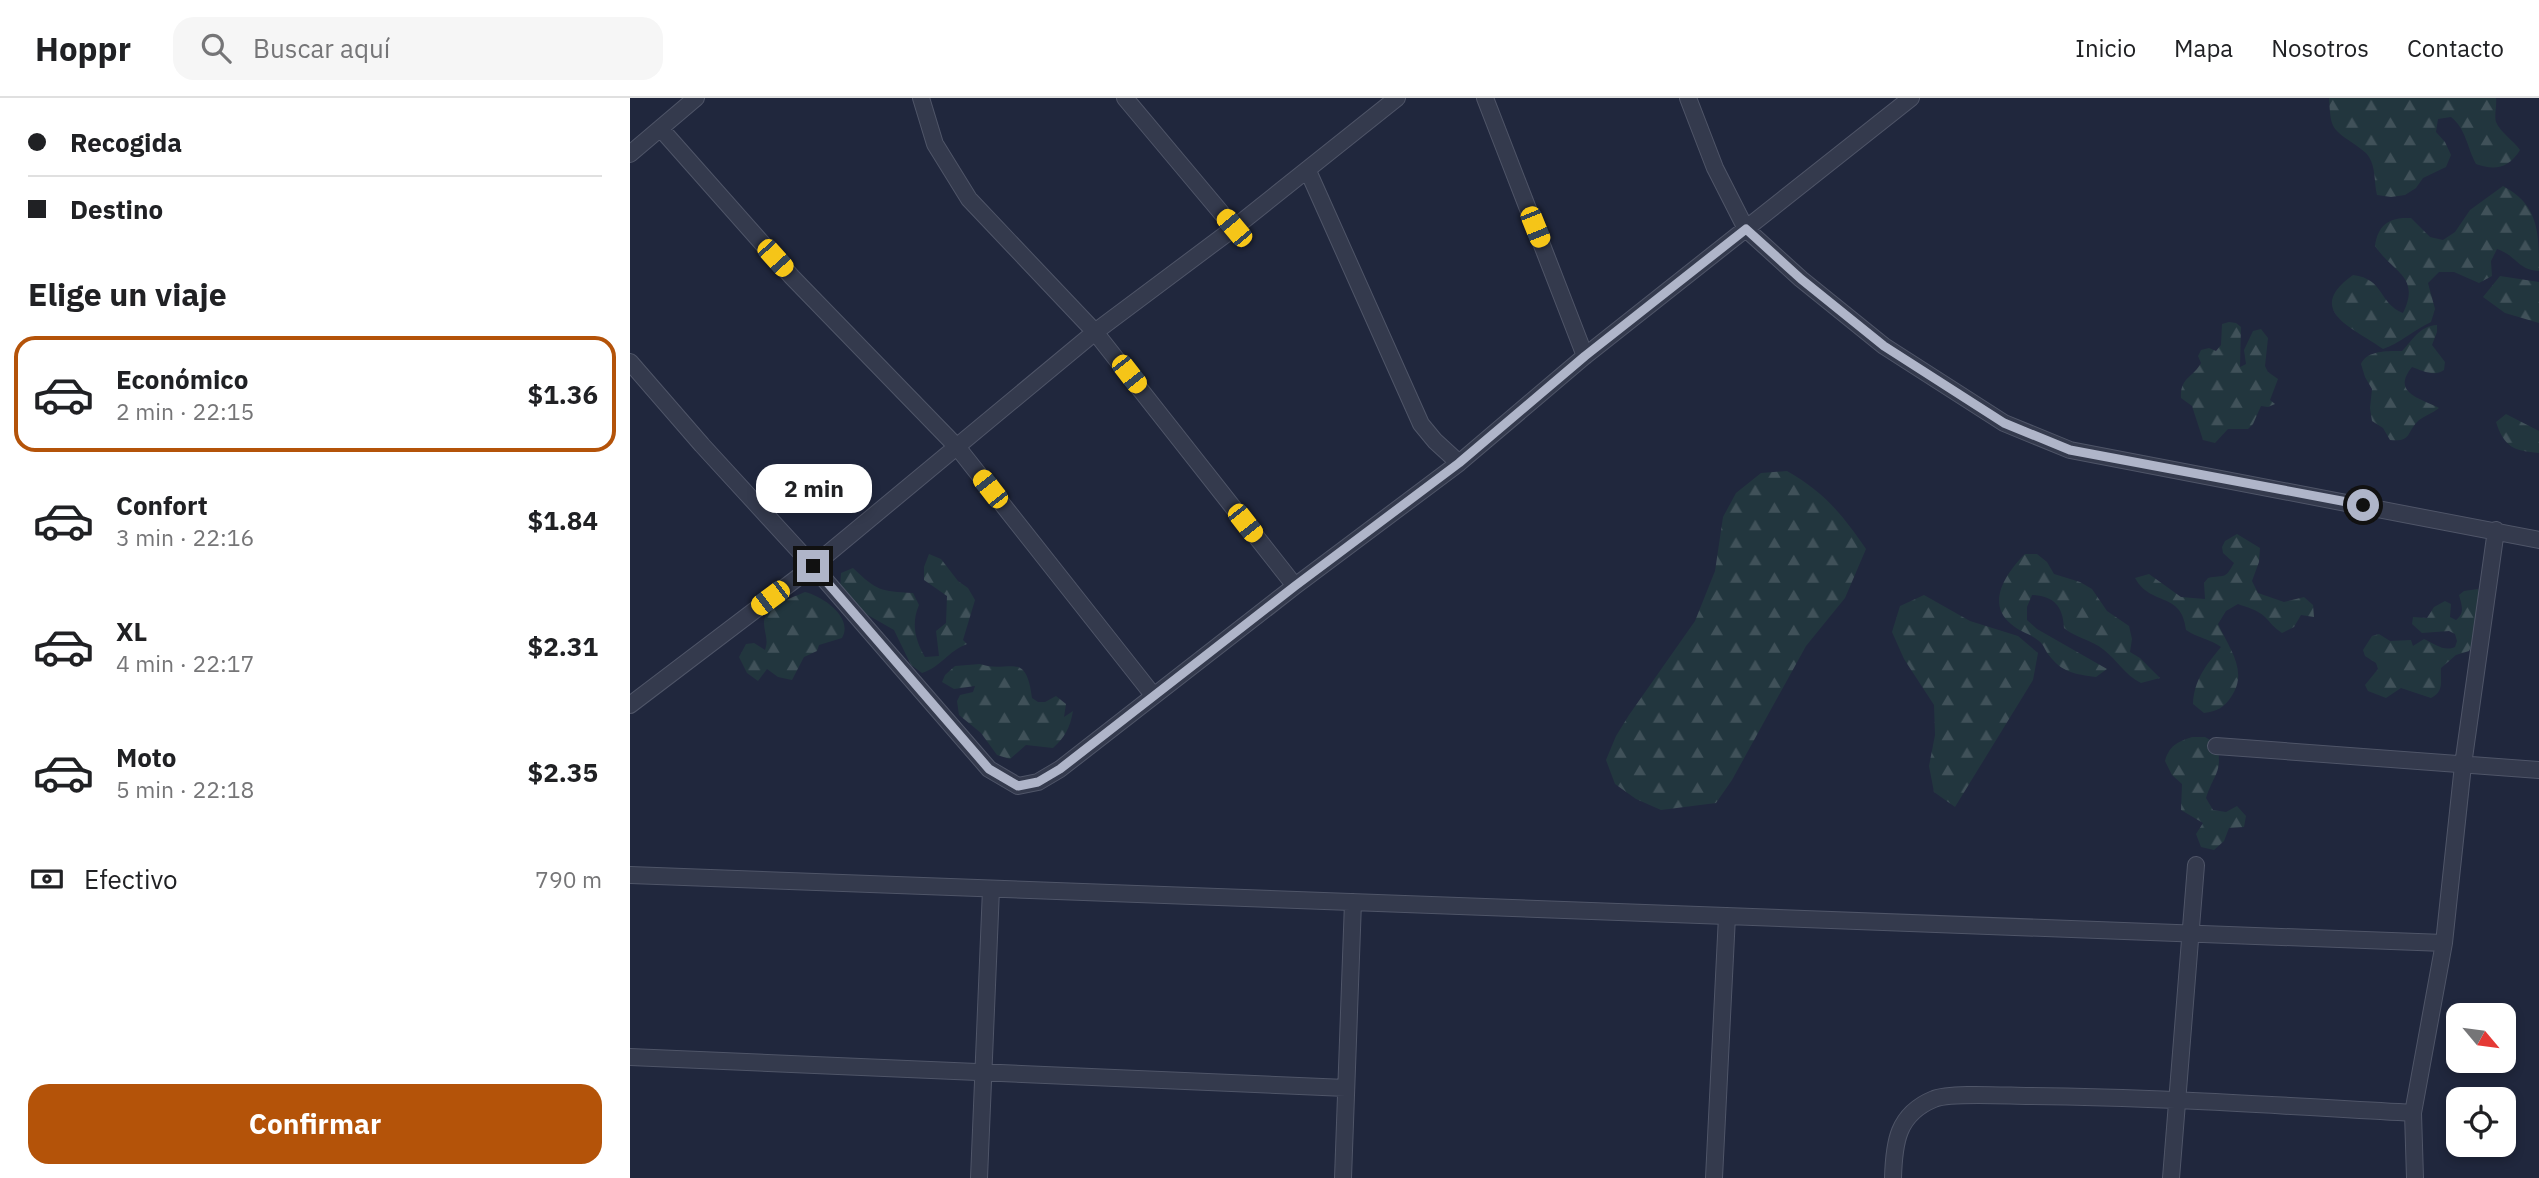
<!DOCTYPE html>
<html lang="es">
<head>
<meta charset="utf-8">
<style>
  body { margin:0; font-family:"IBM Plex Sans",sans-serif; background:#f6f6f6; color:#202124; height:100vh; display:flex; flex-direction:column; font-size:26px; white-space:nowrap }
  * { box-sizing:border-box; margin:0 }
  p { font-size:23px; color:#757577 }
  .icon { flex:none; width:38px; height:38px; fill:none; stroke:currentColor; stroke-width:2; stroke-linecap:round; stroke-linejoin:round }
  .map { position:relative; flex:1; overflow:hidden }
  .drawer { display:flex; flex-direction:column; background:#fff; width:630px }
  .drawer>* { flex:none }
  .banner { display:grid; align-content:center; height:154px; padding:0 28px; background:#fff }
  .needle { width:46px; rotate:119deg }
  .fabs { position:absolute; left:1816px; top:905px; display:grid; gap:14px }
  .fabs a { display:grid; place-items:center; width:70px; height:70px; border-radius:14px; background:#fff; box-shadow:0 4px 10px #0003; font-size:35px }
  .end { position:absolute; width:32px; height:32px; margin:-16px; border:9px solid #afb5c9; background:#111; box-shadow:0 0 0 4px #111 }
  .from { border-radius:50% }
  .bubble { position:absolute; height:49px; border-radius:21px; background:#fff; box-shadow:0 4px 10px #0003; font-size:23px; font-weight:700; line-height:49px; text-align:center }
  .car { position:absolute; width:21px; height:42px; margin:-21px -10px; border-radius:9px; box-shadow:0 0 5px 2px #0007; background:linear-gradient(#f5c518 24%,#345 0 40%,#f5c518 0 76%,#345 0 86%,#f5c518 0) }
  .banner b { display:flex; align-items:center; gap:24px; height:66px; font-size:26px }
  .banner b+b { border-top:2px solid #e0e0e0 }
  .banner i { width:18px; height:18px; background:#202124 }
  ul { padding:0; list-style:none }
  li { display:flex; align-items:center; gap:21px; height:116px; margin:0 14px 10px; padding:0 14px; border:4px solid transparent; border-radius:21px }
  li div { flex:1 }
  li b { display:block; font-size:26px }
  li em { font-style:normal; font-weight:700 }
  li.active { border-color:#b45309 }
  li>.icon { width:63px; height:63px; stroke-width:1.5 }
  h2 { padding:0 28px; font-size:32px; line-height:84px }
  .pay { display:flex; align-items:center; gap:18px; height:77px; padding:0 28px; font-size:26px }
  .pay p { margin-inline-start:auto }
  .action { display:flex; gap:14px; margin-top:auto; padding:14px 28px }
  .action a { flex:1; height:80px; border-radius:21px; background:#b45309; color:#fff; font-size:28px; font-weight:700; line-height:80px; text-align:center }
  header { display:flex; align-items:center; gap:42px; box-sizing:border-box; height:98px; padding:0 35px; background:#fff; border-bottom:2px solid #e0e0e0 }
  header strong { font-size:33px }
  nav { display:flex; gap:38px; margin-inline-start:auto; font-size:24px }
  .search { width:490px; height:63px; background:#f6f6f6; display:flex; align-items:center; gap:18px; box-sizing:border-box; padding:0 24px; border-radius:21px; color:#757577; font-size:26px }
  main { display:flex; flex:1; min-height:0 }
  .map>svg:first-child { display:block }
</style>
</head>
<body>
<header>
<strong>Hoppr</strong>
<div class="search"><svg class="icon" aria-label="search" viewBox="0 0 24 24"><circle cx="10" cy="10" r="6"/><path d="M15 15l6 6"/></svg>Buscar aquí</div>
<nav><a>Inicio</a><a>Mapa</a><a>Nosotros</a><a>Contacto</a></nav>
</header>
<main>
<section class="drawer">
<div class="banner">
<b><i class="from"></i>Recogida</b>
<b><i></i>Destino</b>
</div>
<h2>Elige un viaje</h2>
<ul>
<li class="active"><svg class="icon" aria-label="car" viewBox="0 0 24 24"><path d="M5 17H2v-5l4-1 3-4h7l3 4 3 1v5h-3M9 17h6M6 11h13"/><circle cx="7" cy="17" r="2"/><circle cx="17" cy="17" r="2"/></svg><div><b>Económico</b><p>2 min · 22:15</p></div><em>$1.36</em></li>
<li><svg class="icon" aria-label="car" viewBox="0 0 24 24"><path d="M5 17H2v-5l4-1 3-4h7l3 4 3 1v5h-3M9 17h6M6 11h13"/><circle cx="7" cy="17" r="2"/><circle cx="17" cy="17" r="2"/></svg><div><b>Confort</b><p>3 min · 22:16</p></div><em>$1.84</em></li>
<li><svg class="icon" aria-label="car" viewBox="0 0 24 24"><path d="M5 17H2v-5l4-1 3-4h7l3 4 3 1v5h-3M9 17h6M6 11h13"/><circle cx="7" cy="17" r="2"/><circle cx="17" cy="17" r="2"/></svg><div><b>XL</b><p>4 min · 22:17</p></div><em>$2.31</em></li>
<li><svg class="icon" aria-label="car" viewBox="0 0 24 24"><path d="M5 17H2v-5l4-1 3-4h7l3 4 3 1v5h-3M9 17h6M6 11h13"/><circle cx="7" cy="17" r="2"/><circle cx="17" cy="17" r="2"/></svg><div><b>Moto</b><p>5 min · 22:18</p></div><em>$2.35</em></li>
</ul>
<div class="pay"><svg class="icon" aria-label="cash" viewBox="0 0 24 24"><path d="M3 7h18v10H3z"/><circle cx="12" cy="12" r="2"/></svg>Efectivo<p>790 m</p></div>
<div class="action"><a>Confirmar</a></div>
</section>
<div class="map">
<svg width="1909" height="1080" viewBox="0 0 1909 1080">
  <defs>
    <pattern id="forest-firs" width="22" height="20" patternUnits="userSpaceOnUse" patternTransform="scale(1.75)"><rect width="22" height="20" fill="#22363e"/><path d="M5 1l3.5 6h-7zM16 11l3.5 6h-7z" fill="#405159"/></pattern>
  </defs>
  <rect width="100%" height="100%" fill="#20273d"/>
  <path fill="url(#forest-firs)" d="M1699,0h167c1,8 -2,17 0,24 4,10 17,18 24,28 -11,18 -25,21 -44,14 -9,-17 -10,-35 -25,-47l-13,2 -2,13 9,10 6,13 -5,12 -23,11 -7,10 -11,7 -14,2 -14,-2c-3,-12 -1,-27 -8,-38 -2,-4 -8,-8 -12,-11 -26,-18 -26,-16 -28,-48z
    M1873,88c36,19 36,47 36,85 -21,-1 -22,-15 -42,-22l-6,12 1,15 -13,7 -25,-11h-15l-11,11 7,26 -4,13c-17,8 -31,21 -48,27 -27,-20 -81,-38 -30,-74 32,4 25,28 50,38 18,-37 -10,-40 -28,-67 3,-22 15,-29 36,-28l19,19 13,3 12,-8 15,-22z
    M1870,178l39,6v41l-34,-10 -22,-16z
    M1599,224l7,1 5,4 -1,40 6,-3 -2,-14 9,-19 8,-2 7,9 -3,28 3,6 10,7 -8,21 5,4 -7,3 -7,-1 -8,18 -5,5h-20l-13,14 -12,-3 -11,-34 -11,-8c-1,-21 12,-20 20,-35l-3,-7 3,-6 8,-2 7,3 5,-6 1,-21z
    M1807,227v7l-5,13 13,17 -1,8c-10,7 -21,1 -32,-3 -21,26 8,31 27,41 -6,5 -15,8 -21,13 -12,12 -6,21 -28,19l-7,-12 -11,-7 -2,-13 2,-19 -7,-12 -4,-13c6,-14 27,-13 41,-13 11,-11 17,-25 35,-26z
    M1876,316l33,17v22c-25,-2 -35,-6 -43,-31z
    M1157,373c37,21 55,43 79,78l-21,49 -39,48 -74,134 -16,23 -55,7 -25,-11 -21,-15 -9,-24 10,-24 13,-21 66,-94 20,-50 8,-54 13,-24 25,-20z
    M1607,436l23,14 -1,14 -7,19 6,12 26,9 20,-5 9,8 1,12 -13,-2 -7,12 -12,6c-8,-5 -11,-10 -17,-16 -7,-7 -19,-10 -27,-13l-12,7 -8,13c11,24 31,48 13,73 -7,11 -14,14 -27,16l-11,-9c1,-24 13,-39 28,-57 -11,-8 -23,-9 -35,-17 -4,-39 -35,-23 -51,-52l14,-4 32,23 24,2 -1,-16 4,-5c17,-4 16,3 26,-15l-11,-10 -1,-6 3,-6z
    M299,456l12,5 17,22 10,7 7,12 -12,40 4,4c-19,7 -26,23 -45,29l-11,-8 -17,-35 -49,-28 -5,-13 1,-16 12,-5c24,23 27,23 60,25l6,12c-8,18 -4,35 6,52l14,-1 -3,-25 10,-8 1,-27 -23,-16v-13z
    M1395,456h12l10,8 7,12 26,8 12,7 15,22 22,15 3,13 -2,13 10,6 20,20 -19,5c-16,-8 -24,-23 -37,-33 -12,-10 -28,-12 -40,-22 -1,-22 -10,-32 -32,-33l-5,12v13l10,9 70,40 -11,8c-21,-3 -34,-4 -48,-23 -3,-4 -4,-9 -9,-13 -8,-7 -19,-9 -28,-17 -26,-21 -4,-52 14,-70z
    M1848,491l2,7 -8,49 -3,6 -13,4 -15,13c-1,13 4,23 -10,30l-30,-10 -15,10 -18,-7 -3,-6 13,-16 -2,-6 -11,-7 -2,-6 9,-14 7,-2 11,7 21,-1 2,6 11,-7c11,5 20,13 31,8l2,-6 -2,-7 -6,-3 -27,2 -10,-9 1,-7 14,1 7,-11 11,-6 6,3 -1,13 6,3c9,-7 6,-14 3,-25l5,-4z
    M175,494c17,4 49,25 37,46l-23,7 -2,6 -13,6 -12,23 -14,-3 -11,-8 -9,12 -11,-8 -8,-16 7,-13 8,-1 11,7c4,-11 -1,-17 -1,-28 0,-14 29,-25 41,-30z
    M1294,497l46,26 48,15 20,17 -5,27 -78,127 -21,-15 -5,-26 6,-31 -1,-30 -30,-46 -12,-27 8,-26z
    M350,566c29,10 46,-15 52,34l6,4h7l11,-6 10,8 -2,13 9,-6c-3,17 -8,26 -20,37l-27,-3 -16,14 -13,-4 -16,-22 -22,-18 -2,-14 3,-6 13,-3 2,-6 -21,3 -12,-7 3,-7 10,-9z
    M1562,639h13l12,7c6,29 -3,29 -11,54l7,12 13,2 11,-6 9,10 -2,11 -15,1 -5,13 -10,9 -13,-3 -5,-13 7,-11 -22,-13 1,-26 -10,-9 -7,-14c4,-15 12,-19 27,-24z"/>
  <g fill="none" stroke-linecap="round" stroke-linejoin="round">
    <defs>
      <path id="minor" d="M291,0l14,46 34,55 126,133 200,254
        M495,0l109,130
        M855,0l100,258
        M1058,0l27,70 31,61 55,50 83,67 120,77 66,27 469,90
        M31,31l131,148 166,171 195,247
        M0,56l66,-56
        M678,73l113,253 14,17 24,22
        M0,264l72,83 111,121 176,203 29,17 20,-4 22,-13 235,-183 164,-123 126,-107 326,-258
        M0,607l183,-139 282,-234 139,-104 163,-130
        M1586,648l323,24
        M0,777l1814,68
        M0,959l716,31
        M349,1080l12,-289
        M713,1080l10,-276
        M1084,1080l13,-262
        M1263,1080c1,-35 4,-64 41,-79 16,-7 75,-3 95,-3 129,1 256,10 384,17
        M1541,1080l25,-313
        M1785,1080l-2,-65 31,-170 19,-178 33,-235"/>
    </defs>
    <use href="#minor" stroke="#4f5568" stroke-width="18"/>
    <use href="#minor" stroke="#343a4d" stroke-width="16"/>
  </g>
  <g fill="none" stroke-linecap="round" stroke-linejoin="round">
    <path stroke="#afb5c9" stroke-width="9" d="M183,468l176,203 29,17 20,-4 22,-13 235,-183 164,-123 126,-107 161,-127 55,50 83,67 120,77 66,27 293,55"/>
  </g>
</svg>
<div class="fabs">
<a><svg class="needle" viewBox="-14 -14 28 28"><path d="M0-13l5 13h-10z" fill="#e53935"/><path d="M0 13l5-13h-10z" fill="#757577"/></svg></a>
<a><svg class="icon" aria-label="locate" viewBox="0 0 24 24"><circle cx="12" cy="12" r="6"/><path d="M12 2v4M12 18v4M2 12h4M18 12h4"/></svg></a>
</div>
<i class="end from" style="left:1733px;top:407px"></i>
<i class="end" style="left:183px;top:468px"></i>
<div class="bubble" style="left:126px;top:366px;width:116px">2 min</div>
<i class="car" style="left:905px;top:129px;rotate:158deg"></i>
<i class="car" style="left:604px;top:130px;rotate:320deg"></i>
<i class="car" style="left:145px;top:160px;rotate:138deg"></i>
<i class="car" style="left:499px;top:276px;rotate:142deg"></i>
<i class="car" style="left:360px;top:391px;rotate:322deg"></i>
<i class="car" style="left:615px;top:425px;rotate:142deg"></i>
<i class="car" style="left:140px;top:500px;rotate:233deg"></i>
</div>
</main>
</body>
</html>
